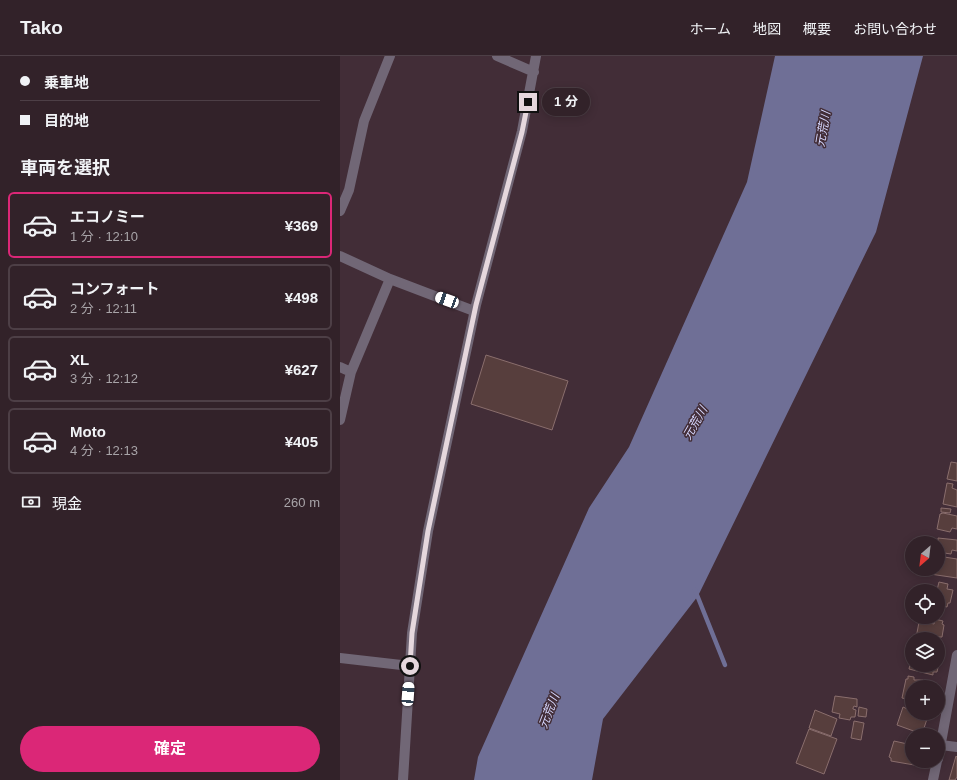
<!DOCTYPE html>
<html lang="ja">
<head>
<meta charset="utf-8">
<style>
  body { margin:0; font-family:Helvetica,"Noto Sans JP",sans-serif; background:#3d2f35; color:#f1f3f6; height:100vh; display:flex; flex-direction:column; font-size:15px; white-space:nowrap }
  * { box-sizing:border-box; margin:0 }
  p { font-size:13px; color:#a8a4a8 }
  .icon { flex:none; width:22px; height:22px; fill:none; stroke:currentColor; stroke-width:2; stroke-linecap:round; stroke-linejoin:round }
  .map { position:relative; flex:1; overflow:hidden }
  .details { display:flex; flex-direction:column; background:#322229; width:340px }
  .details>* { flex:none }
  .guide { display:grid; align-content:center; height:88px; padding:0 20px; background:#322229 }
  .needle { width:26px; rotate:208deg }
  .fabs { position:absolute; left:565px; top:480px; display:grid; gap:8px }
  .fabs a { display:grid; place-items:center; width:40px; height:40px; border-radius:50%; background:#322229; box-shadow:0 2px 10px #0003,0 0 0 1px #4d3f46; font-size:20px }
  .end { position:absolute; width:18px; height:18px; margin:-9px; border:5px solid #e5d7dd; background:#111; box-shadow:0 0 0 2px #111 }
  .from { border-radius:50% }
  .bubble { position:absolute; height:28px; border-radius:14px; background:#322229; box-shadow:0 2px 10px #0003,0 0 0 1px #4d3f46; font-size:13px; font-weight:700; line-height:28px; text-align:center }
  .car { position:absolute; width:12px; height:24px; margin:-12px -6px; border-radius:5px; box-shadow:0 0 3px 1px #0007; background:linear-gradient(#fff 24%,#345 0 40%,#fff 0 76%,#345 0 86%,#fff 0) }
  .guide b { display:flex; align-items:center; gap:14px; height:38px; font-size:15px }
  .guide b+b { border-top:1px solid #4d3f46 }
  .guide i { width:10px; height:10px; background:#f1f3f6 }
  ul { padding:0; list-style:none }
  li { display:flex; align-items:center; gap:12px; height:66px; margin:0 8px 6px; padding:0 12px; border:2px solid #4d3f46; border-radius:6px }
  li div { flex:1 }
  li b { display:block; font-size:15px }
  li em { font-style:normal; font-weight:700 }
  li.active { border-color:#db2777 }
  li>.icon { width:36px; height:36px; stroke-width:1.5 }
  h2 { padding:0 20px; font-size:18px; line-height:48px }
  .pay { display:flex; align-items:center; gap:10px; height:44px; padding:0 20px; font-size:15px }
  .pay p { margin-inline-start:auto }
  .cta { display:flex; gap:8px; margin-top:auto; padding:8px 20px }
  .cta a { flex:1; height:46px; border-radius:24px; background:#db2777; color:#fff; font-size:16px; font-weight:700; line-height:46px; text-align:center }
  header { display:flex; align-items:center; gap:24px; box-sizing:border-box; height:56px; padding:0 20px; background:#322229; border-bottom:1px solid #4d3f46 }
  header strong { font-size:19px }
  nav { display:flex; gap:22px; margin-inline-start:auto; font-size:14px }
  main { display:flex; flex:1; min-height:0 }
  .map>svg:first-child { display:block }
</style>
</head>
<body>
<header>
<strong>Tako</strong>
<nav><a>ホーム</a><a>地図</a><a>概要</a><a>お問い合わせ</a></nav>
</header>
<main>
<section class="details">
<div class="guide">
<b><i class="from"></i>乗車地</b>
<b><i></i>目的地</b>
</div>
<h2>車両を選択</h2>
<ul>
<li class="active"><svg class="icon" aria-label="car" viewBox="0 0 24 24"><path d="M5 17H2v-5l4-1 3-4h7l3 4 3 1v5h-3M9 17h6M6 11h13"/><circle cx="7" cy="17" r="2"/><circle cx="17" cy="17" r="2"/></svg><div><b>エコノミー</b><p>1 分 · 12:10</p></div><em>¥369</em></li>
<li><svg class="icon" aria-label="car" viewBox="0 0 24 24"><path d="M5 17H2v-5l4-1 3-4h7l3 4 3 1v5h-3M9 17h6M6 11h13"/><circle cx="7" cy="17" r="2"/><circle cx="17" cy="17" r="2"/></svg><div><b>コンフォート</b><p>2 分 · 12:11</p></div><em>¥498</em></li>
<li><svg class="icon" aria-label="car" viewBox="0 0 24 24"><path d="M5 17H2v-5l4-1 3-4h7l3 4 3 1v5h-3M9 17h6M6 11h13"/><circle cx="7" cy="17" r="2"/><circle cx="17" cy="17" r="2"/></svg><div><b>XL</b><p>3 分 · 12:12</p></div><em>¥627</em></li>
<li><svg class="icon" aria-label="car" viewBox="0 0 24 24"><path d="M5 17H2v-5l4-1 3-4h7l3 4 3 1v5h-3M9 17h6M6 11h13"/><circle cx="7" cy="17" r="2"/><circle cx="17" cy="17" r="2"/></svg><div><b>Moto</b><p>4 分 · 12:13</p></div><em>¥405</em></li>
</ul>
<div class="pay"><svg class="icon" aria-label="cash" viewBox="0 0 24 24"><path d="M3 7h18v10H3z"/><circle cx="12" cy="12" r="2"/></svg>現金<p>260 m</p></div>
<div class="cta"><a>確定</a></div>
</section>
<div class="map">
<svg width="617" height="724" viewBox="0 0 617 724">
  <rect width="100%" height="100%" fill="#422d37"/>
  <path fill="#6f6f96" d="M435,0h148l-47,176 -178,364 -95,123 -11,61h-118l4,-23 111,-249 40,-61 118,-265z"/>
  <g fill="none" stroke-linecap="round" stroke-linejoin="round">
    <path stroke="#6f6f96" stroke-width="4.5" d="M355,534l30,75"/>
  </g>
  <path fill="#573e3d" stroke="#8a6e6d" d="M146,299l82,26 -16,49 -81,-26z
    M611,406l6,1v18l-10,-2z
    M607,427l6,1 -1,4 5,2v17l-14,-3z
    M601,452l10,1 -1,4 -9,-1z
    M603,457l14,3v13l-5,-1 -2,4 -13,-3 3,-15z
    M598,482l19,2v11l-5,-1 -1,4 -13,-2z
    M598,500l19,3v19l-27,-4 1,-5h7z
    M599,526l9,2 -1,5 6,1 -3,13h-2l-1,4 -9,-2v-14h-12v-3l11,2z
    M580,561l10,2v4l4,1 1,-5 8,2 -1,3 2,1 -2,12h-4v2l-22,-1z
    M572,599v10h26v-2h1l-2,9h-4v3l-24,-6z
    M568,620l6,1v3h9l1,1 -1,6h-11v13l-10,-2 4,-19h2z
    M495,640l22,3v8l-3,-1 -1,2v1l3,1 -1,7h-4l-1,3 -11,-2 1,-4 -8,-2z
    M519,651l8,2 -1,8 -8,-1z
    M563,651l9,4v2h7l9,3 -6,18 -25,-9z
    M475,654l22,9 -6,17 -22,-8z
    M514,665l10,2 -3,17 -10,-2z
    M469,673l28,10 -13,35 -28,-11z
    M554,685l18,4v16h9l-1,5 -29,-5v-3l-2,-1z
    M616,700l1,1v20l-2,3h-6z"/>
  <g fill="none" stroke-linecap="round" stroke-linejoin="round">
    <path stroke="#716776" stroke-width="10" d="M157,0l37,16
      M0,155l9,-21 15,-69 26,-65
      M0,200l50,23 84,32
      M0,311l11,5
      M0,364l11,-48 39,-93
      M0,602l70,8
      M601,689l16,2
      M598,703l19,-104
      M63,724l9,-147 16,-102 48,-226 46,-174 14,-75
      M593,724l4,-19"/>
  </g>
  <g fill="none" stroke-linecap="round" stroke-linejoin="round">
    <path stroke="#e5d7dd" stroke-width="5" d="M70,610l2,-33 16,-102 48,-226 46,-173 6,-30"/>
  </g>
  <g text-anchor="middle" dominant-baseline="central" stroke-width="3" stroke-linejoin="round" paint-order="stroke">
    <g font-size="12" font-style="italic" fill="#d7d8ff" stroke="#422d37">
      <text transform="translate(483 73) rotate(-80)">元荒川</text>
      <text transform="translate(355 367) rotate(-60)">元荒川</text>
      <text transform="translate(209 655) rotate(-69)">元荒川</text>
    </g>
  </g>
</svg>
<div class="fabs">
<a><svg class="needle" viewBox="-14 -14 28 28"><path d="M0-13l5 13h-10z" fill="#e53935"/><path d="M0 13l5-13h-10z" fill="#a8a4a8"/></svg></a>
<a><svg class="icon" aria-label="locate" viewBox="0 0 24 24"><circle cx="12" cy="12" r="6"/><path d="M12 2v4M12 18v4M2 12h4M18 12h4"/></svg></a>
<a><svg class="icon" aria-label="layers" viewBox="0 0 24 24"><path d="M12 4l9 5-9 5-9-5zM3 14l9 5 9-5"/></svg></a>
<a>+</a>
<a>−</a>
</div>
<i class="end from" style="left:70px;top:610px"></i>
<i class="end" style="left:188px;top:46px"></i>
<div class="bubble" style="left:202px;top:32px;width:48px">1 分</div>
<i class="car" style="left:107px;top:244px;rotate:290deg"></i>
<i class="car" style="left:68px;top:638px;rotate:4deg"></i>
</div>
</main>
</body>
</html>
